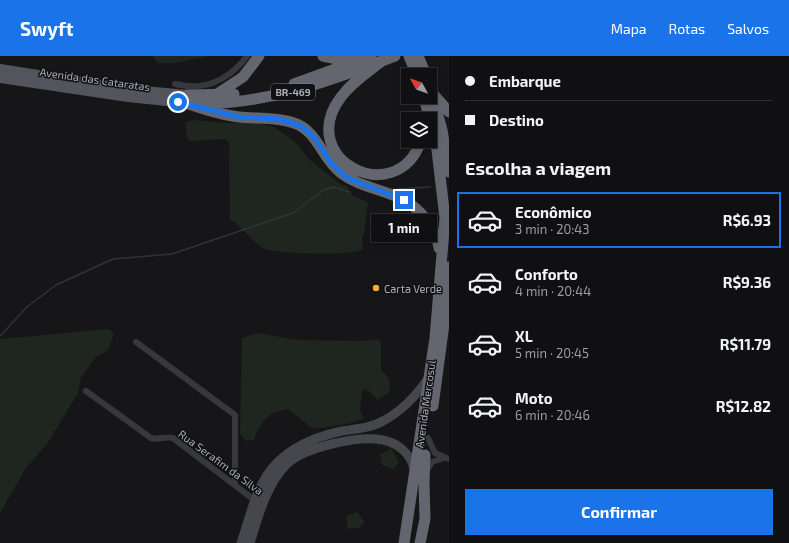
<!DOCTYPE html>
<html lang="pt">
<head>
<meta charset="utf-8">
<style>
  body { margin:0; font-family:"Exo 2",sans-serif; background:#1e1e20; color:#f1f3f6; height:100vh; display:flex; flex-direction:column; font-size:15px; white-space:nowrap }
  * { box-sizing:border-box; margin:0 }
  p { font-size:13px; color:#9c9d9f }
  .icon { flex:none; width:22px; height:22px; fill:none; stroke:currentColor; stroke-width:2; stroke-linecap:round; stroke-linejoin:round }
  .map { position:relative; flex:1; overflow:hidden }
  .sheet { display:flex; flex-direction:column; background:#101012; width:340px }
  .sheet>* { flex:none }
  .banner { display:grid; align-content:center; height:88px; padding:0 16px; background:#101012 }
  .needle { width:26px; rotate:310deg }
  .tools { position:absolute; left:401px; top:12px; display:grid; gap:8px }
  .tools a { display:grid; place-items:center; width:36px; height:36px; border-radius:0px; background:#101012; box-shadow:0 2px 6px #0003,0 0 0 1px #303032; font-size:20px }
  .end { position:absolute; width:18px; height:18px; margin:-9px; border:5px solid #1a73e8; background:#fff; box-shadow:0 0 0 2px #fff }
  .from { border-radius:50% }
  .bubble { position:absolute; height:28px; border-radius:0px; background:#101012; box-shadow:0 2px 6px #0003,0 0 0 1px #303032; font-size:13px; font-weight:700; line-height:28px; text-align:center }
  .banner b { display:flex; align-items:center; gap:14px; height:38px; font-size:15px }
  .banner b+b { border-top:1px solid #303032 }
  .banner i { width:10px; height:10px; background:#f1f3f6 }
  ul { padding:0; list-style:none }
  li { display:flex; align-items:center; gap:12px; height:56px; margin:0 8px 6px; padding:0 8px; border:2px solid transparent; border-radius:0px }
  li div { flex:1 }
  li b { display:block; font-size:15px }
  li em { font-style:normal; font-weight:700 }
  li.active { border-color:#1a73e8 }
  li>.icon { width:36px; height:36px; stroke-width:1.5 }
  h2 { padding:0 16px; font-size:18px; line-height:48px }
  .primary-button { display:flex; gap:8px; margin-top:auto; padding:8px 16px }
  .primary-button a { flex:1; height:46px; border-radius:0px; background:#1a73e8; color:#fff; font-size:16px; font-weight:700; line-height:46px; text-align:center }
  header { display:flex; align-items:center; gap:24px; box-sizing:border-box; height:56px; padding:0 20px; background:#1a73e8; color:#fff }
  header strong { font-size:19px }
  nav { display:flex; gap:22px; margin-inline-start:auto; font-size:14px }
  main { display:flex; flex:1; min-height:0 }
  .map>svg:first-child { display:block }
</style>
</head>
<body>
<header>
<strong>Swyft</strong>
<nav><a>Mapa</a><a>Rotas</a><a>Salvos</a></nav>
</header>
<main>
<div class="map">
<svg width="449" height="487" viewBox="0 0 449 487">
  <rect width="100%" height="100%" fill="#161618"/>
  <path fill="#1e261f" d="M152,0h57l-34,7h-17z
    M195,64l34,3h29l16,4 20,14 17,20 29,23 7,2 6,10 15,6 -4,32 -2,3 1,12c-7,7 -86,5 -98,0 -10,-4 -24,-23 -35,-30l-1,-77 -4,-3 -35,2 -3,-3 -1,-16z
    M109,273l5,5 -6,16 -12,7 -15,20 -3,16 -31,51 -21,24 -26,45v-174z
    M257,277l40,7 65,1 14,-2 5,2v29c8,6 10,12 8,22l-11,8 -12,-11 -4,2 -2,20 4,7c-16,8 -34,8 -51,11l-25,-20c-22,5 -25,9 -34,31l-7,1 -7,-7 2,-96z
    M391,392l8,14 -6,7 -11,-4 -2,-10z
    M357,456l7,9 -4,7 -12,1 -2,-13z"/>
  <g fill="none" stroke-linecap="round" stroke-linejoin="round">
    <path stroke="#2c353c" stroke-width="1.5" d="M397,133l33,-2
      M0,280l27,-29 29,-22 57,-26 59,-5 121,-41 32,-24 9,-2 15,5"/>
    <path stroke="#37383d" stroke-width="6" d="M175,28c5,1 10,2 15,2 23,2 44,-12 57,-30
      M136,286l99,73v70
      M86,335l65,47c8,2 14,-2 22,0l84,64
      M428,382l7,15 14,6
      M427,414l5,-8 12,-4"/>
    <path stroke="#45474d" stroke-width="9" d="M241,487c8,-23 13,-48 26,-68 17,-25 46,-38 75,-44 14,-2 29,-3 41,-10 19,-10 34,-26 46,-44
      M250,487c9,-28 16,-58 37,-79 18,-17 72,-29 96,-24 15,3 28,14 31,29"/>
    <path stroke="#53555c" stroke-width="10" d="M0,13l133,21 54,5
      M0,22l128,19 58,6"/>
    <path stroke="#63666e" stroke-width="11" d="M323,0l14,3 20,-2
      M409,0l8,19
      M418,0l8,19
      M382,5c-14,11 -30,21 -41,36 -47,62 55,114 80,44
      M294,28l77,-28
      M430,31l12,43 7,42
      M217,38l26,-17 16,-21
      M187,39l47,-1
      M435,40l14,16
      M186,47c17,6 35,12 53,14 18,2 38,0 55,6 24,8 28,36 47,50 28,21 63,15 86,48 6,8 11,17 12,27
      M199,47c69,2 132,-23 196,-47
      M433,350l13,-97 3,-42
      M404,487l31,-205 10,-120 -8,-68 -13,-53
      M420,487l5,-24 -1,-37 1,-27"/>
  </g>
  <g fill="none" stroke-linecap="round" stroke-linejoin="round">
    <path stroke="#1a73e8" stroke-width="5" d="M178,46l61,15 40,2 22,7 13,11 17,26 16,15 57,22"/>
  </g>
  <circle fill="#f2b134" stroke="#111113" stroke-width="1.5" cx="376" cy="232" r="4"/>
  <g text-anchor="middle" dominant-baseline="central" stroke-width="3" stroke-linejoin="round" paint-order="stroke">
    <rect fill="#111113" stroke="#7b7e86" stroke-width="1" x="271" y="28" width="44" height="16" rx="3"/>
    <g font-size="10" font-weight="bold" fill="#a8adb8">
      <text x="293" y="36">BR-469</text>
    </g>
    <g font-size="11" fill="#a8adb8" stroke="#111113">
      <text transform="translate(95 23) rotate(8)">Avenida das Cataratas</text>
      <text transform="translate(425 348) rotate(-82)">Avenida Mercosul</text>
      <text transform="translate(221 406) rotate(36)">Rua Serafim da Silva</text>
    </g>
    <g font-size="11" fill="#a8adb8" stroke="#111113" text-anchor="start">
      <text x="384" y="232">Carta Verde</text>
    </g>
  </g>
</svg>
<div class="tools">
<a><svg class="needle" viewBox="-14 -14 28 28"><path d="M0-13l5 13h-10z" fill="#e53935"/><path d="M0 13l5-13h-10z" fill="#9c9d9f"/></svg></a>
<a><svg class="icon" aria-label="layers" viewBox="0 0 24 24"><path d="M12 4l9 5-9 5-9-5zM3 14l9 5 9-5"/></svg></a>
</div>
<i class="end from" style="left:178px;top:46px"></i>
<i class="end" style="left:404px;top:144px"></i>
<div class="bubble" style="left:371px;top:158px;width:66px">1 min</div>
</div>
<section class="sheet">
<div class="banner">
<b><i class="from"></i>Embarque</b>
<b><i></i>Destino</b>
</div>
<h2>Escolha a viagem</h2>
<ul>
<li class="active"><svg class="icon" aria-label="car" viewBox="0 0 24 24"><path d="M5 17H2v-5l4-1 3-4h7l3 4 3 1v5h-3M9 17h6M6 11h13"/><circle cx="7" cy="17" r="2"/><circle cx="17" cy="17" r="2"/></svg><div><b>Econômico</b><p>3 min · 20:43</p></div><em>R$6.93</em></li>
<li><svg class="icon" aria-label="car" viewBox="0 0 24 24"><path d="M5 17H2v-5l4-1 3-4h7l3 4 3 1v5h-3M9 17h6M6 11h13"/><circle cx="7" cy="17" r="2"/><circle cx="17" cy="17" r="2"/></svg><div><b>Conforto</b><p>4 min · 20:44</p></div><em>R$9.36</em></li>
<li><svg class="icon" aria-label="car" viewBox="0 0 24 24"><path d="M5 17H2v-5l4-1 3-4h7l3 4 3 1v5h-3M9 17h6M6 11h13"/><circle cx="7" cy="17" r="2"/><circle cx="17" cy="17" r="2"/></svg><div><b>XL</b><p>5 min · 20:45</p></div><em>R$11.79</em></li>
<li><svg class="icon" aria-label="car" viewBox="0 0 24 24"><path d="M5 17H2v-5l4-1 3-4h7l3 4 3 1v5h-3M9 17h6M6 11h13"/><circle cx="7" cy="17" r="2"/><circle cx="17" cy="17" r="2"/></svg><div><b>Moto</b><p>6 min · 20:46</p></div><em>R$12.82</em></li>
</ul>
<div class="primary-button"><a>Confirmar</a></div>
</section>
</main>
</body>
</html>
